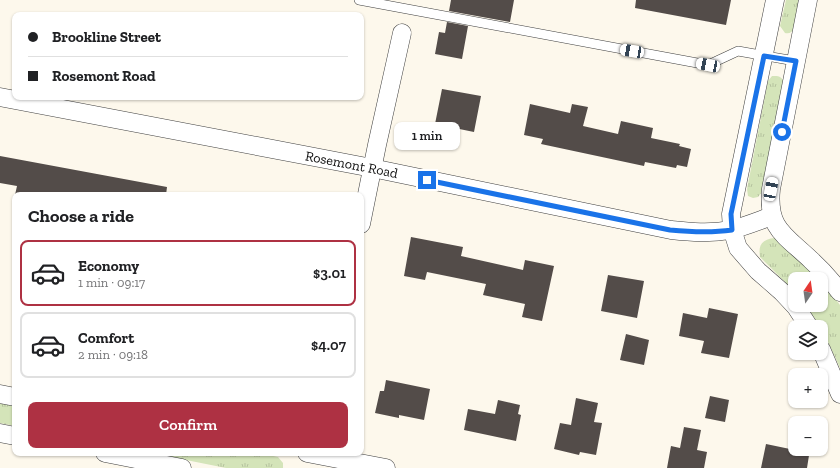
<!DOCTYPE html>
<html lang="en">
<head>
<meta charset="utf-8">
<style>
  body { margin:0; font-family:"Zilla Slab",serif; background:#f2f2f2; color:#202124; height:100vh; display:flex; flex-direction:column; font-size:15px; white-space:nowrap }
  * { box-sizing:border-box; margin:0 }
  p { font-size:13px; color:#757577 }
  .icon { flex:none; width:22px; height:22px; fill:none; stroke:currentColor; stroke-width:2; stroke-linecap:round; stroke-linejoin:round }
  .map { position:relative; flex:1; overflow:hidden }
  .side { position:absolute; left:12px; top:192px; width:352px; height:264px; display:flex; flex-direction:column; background:#fff; border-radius:8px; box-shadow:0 1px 3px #0004 }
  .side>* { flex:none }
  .banner { position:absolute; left:12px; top:12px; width:352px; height:88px; border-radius:8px; box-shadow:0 1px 3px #0004; display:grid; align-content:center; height:88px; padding:0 16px; background:#fff }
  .needle { width:26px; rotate:13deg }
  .tools { position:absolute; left:788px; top:272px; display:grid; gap:8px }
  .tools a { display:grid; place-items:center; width:40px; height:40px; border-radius:8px; background:#fff; box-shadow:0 1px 3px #0004; font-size:20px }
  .end { position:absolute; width:18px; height:18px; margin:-9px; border:5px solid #1a73e8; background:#fff; box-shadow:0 0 0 2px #fff }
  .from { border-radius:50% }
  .bubble { position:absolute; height:28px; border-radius:8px; background:#fff; box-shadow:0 1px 3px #0004; font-size:13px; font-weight:600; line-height:28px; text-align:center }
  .car { position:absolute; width:12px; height:24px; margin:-12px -6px; border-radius:5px; box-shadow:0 0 3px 1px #0007; background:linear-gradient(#fff 24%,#345 0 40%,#fff 0 76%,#345 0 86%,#fff 0) }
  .banner b { display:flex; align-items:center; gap:14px; height:38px; font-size:15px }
  .banner b+b { border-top:1px solid #e0e0e0 }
  .banner i { width:10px; height:10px; background:#202124 }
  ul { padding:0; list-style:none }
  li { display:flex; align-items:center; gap:12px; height:66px; margin:0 8px 6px; padding:0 8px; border:2px solid #e0e0e0; border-radius:8px }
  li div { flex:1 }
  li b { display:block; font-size:15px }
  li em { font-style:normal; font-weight:600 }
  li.selected { border-color:#ae3143 }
  li>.icon { width:36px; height:36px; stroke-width:1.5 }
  h2 { padding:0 16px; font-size:18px; line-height:48px }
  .primary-button { display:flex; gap:8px; margin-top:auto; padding:8px 16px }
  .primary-button a { flex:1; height:46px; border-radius:8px; background:#ae3143; color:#fff; font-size:16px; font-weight:600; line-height:46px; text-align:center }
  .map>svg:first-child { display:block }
</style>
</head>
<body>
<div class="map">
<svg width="840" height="468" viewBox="0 0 840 468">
  <defs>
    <pattern id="grass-tufts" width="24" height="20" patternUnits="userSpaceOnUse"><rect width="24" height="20" fill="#d4e4b9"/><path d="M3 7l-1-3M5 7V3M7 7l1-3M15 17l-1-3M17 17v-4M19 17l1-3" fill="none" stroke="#b5c29e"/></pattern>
  </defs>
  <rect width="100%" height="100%" fill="#fdf8ec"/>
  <path fill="url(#grass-tufts)" d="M786,0h15l-6,28c-3,4 -5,6 -10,5l-5,-7z
    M772,76c7,0 9,0 12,6l-22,110 -4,5 -5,1 -5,-2 -1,-7 21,-108z
    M775,238l46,41h-26v13l-35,-35c-2,-12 2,-18 15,-19z
    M821,280l19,25v63l-19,-41 -16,-22h16z
    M0,403l15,3v20l-15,-3z
    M151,453h108l19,4 5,6v5h-57z"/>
  <path fill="#534c49" d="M451,0h63l-4,22 -61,-11z
    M636,0h95l-5,25 -91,-17z
    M447,22l21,4 -6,33 -27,-5 4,-22 6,1z
    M442,89l39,7 -7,36 -39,-8z
    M530,104l40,9 2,-9 16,3 -5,19 35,8 3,-13 32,7 -2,10 29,6 -1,2 12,3 -4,18 -10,-2 -1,3 -31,-6 -1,4 -103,-22 2,-5 -19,-4z
    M0,156l167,31 -1,8h-151l2,-9 -17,-3z
    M411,237l52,10 -2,9 62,14 2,-10 29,6 -12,55 -20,-4 3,-13 -42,-9 3,-11 -59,-12 -2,8 -21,-4z
    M608,275l36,6 -7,37 -36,-7z
    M709,308l29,6 -9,44 -28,-5 3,-12 -25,-5 4,-23 24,5z
    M626,334l23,6 -5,25 -24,-5z
    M386,380l44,9 -6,31 -25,-5v3l-24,-5 5,-22h4z
    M710,396l19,4 -4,22 -20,-4z
    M576,398l22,5 -4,19 8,1 -6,32 -16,-3 -1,3 -25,-6 6,-26 11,2z
    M498,400l22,5 -2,9 3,1 -5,26 -52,-11 4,-21 27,5z
    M684,427l17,3 -4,20 10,2 -3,16h-37l4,-22 9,2z
    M766,444l24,5h20l-3,19h-46z"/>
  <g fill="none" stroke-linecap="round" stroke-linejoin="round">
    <defs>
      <path id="lane" d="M359,0l349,65 30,-14 57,10"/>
      <g id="street">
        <path d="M775,0l-44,214 1,15 6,19 20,23 24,21 14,15 13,20"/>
        <path d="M808,0l-37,189c-4,40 14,46 40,71 11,10 20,20 29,32"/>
        <path id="s1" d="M0,97l372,71 299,62c19,2 39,4 59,0 14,-3 28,-9 42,-14"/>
        <path d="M361,224l16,-79 25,-112"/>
        <path d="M821,349l19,45"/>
        <path d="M0,394l15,3"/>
        <path d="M0,433l15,3"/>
        <path d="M105,453l77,15"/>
        <path d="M307,453l79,15"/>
      </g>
    </defs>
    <use href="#lane" stroke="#3f3f3f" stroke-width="10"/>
    <use href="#street" stroke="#3f3f3f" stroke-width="19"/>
    <use href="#lane" stroke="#fff" stroke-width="9"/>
    <use href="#street" stroke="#fff" stroke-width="18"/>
  </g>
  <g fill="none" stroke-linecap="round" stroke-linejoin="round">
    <path stroke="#1a73e8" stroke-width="5" d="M427,180l243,50c21,2 41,3 62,0l-1,-16 33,-158 32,5 -14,71"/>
  </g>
  <g text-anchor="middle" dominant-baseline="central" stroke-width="4" stroke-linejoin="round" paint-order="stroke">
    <g font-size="14" fill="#0c0c0c" stroke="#fff">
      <text stroke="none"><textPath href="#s1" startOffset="358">Rosemont Road</textPath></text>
    </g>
  </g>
</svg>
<div class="tools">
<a><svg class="needle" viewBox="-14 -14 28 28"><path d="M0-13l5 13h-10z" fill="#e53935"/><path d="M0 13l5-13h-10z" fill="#757577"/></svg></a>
<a><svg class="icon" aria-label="layers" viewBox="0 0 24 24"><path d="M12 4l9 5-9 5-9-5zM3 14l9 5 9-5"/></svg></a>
<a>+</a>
<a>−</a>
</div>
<i class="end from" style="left:782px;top:132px"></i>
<i class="end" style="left:427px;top:180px"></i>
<div class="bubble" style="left:394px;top:122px;width:66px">1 min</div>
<i class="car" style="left:632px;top:51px;rotate:280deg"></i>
<i class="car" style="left:708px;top:65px;rotate:281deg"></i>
<i class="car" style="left:771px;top:189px;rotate:11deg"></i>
<div class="banner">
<b><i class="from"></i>Brookline Street</b>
<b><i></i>Rosemont Road</b>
</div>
<section class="side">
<h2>Choose a ride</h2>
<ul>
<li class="selected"><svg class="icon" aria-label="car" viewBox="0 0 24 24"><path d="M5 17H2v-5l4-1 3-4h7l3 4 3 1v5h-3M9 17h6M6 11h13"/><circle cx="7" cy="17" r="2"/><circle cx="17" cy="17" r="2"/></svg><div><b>Economy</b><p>1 min · 09:17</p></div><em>$3.01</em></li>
<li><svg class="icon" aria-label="car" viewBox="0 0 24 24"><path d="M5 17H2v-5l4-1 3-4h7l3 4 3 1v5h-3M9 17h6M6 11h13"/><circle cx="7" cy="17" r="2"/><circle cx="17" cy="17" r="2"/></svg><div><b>Comfort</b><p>2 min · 09:18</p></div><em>$4.07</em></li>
</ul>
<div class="primary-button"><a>Confirm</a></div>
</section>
</div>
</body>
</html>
